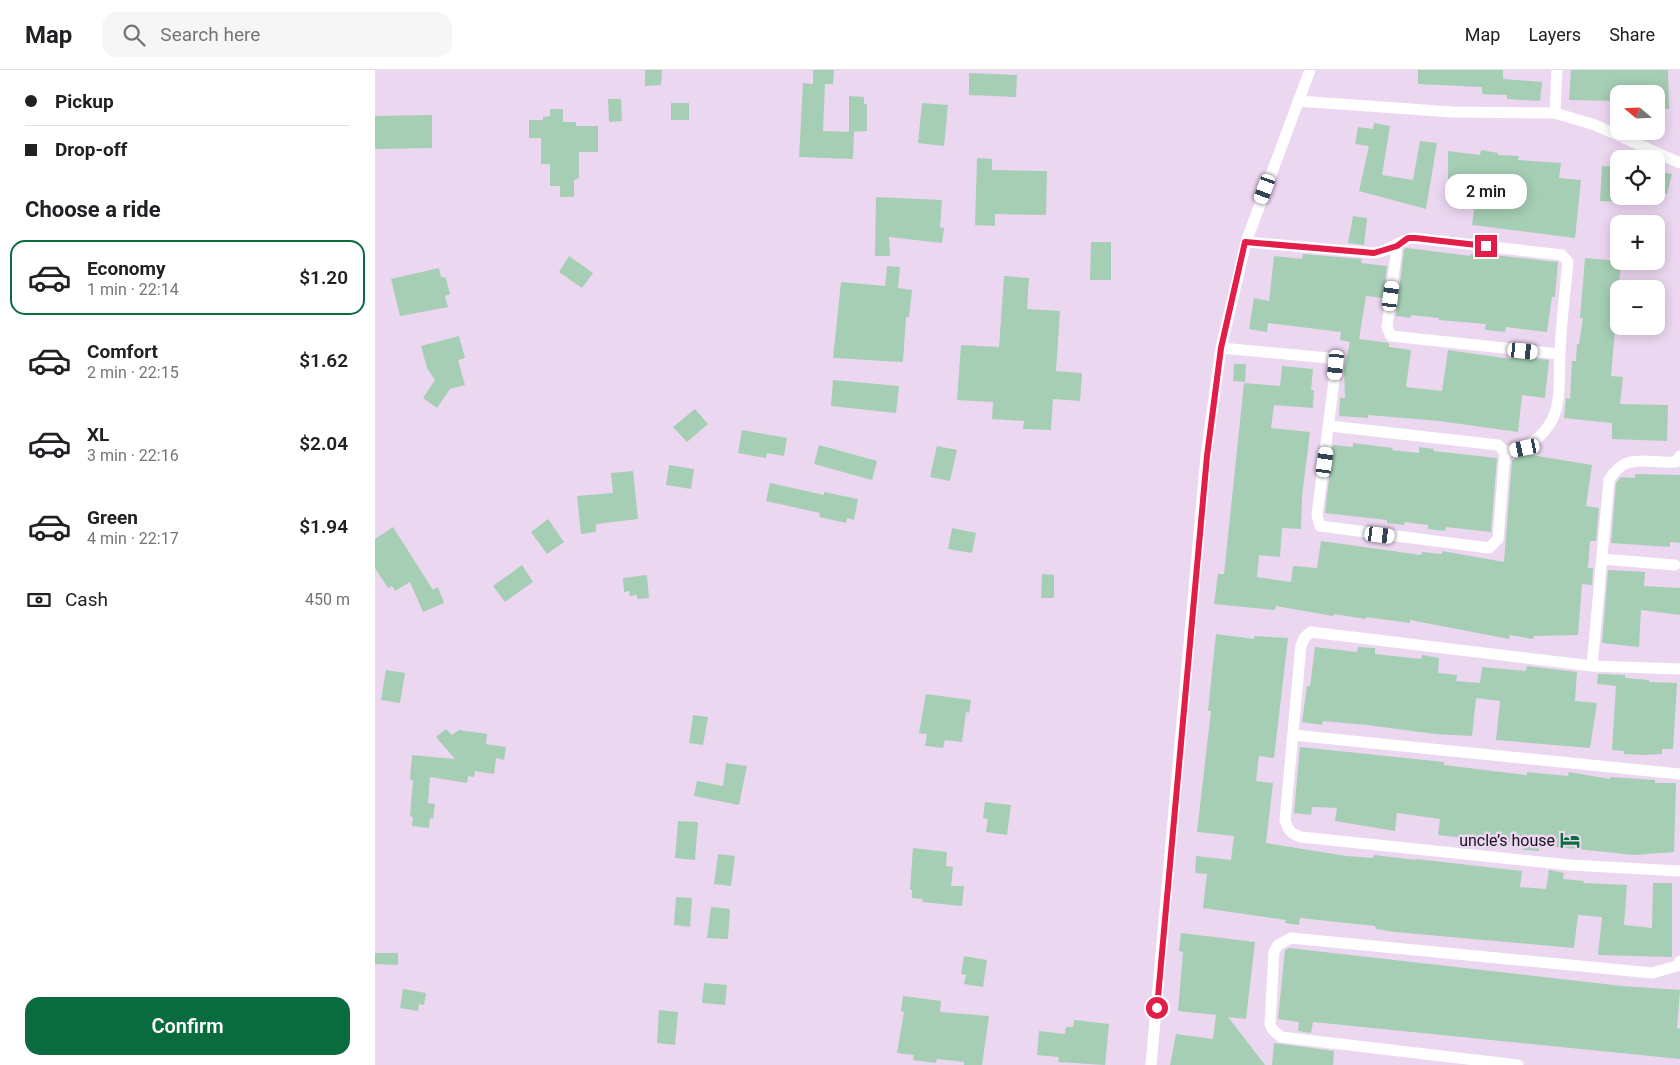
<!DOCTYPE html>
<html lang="en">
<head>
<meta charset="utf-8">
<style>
  body { margin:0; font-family:Roboto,sans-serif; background:#f6f6f6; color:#202124; height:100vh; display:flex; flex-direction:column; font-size:19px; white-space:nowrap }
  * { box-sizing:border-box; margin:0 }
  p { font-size:16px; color:#757577 }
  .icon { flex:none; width:28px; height:28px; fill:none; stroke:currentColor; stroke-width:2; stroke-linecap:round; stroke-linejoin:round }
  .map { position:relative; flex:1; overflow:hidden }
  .sheet { display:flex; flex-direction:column; background:#fff; width:375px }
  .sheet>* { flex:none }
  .banner { display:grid; align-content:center; height:110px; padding:0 25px; background:#fff }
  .needle { width:32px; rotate:289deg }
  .buttons { position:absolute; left:1235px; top:15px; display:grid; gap:10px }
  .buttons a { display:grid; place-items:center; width:55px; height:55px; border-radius:10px; background:#fff; box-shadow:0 2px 12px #0003; font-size:25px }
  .end { position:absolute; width:22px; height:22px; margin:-11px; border:6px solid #e11d48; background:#fff; box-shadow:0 0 0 2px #fff }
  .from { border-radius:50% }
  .bubble { position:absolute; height:35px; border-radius:15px; background:#fff; box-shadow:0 2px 12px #0003; font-size:16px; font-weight:600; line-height:35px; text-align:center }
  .car { position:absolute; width:15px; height:30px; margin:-15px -8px; border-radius:6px; box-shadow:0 0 4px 1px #0007; background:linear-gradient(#fff 24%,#345 0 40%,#fff 0 76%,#345 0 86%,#fff 0) }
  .banner b { display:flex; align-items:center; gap:18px; height:48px; font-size:19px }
  .banner b+b { border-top:1px solid #e0e0e0 }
  .banner i { width:12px; height:12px; background:#202124 }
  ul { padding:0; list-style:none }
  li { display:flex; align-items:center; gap:15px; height:75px; margin:0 10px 8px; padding:0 15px; border:2px solid transparent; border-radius:15px }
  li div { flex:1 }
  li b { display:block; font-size:19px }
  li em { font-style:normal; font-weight:600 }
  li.selected { border-color:#0a6b3f }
  li>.icon { width:45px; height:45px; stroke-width:1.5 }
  h2 { padding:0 25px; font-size:22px; line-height:60px }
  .pay { display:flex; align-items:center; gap:12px; height:55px; padding:0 25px; font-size:19px }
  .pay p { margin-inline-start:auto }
  .primary-button { display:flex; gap:10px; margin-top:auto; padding:10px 25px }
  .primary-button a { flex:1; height:58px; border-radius:15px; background:#0a6b3f; color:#fff; font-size:20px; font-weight:600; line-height:58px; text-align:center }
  header { display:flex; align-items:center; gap:30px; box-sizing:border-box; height:70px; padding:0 25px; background:#fff; border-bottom:1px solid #e0e0e0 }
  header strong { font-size:24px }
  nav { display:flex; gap:28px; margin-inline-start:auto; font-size:18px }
  .search { width:350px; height:45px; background:#f6f6f6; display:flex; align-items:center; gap:12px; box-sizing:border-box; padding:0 18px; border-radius:15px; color:#757577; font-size:19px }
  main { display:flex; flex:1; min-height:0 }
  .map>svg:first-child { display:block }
</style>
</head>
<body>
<header>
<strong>Map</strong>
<div class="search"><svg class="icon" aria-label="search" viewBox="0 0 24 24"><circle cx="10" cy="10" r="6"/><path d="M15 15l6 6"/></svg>Search here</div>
<nav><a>Map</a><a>Layers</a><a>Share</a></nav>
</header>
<main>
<section class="sheet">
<div class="banner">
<b><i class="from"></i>Pickup</b>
<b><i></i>Drop-off</b>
</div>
<h2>Choose a ride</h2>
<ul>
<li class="selected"><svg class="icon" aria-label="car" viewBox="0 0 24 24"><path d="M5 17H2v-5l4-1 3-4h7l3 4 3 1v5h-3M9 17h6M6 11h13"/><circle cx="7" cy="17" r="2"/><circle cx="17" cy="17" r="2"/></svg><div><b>Economy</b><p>1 min · 22:14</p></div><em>$1.20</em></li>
<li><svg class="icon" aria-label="car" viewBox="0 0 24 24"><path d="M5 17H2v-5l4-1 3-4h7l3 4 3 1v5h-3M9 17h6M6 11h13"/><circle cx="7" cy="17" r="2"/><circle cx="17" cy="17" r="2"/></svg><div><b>Comfort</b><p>2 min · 22:15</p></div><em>$1.62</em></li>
<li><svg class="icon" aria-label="car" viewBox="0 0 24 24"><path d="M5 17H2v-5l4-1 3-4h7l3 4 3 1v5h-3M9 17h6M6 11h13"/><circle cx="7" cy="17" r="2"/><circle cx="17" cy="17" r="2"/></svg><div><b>XL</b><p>3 min · 22:16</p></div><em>$2.04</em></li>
<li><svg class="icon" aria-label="car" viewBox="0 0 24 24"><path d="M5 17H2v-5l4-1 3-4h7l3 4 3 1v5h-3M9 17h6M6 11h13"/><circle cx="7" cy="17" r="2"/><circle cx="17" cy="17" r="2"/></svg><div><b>Green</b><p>4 min · 22:17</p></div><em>$1.94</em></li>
</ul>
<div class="pay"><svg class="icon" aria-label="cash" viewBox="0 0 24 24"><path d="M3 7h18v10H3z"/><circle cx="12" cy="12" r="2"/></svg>Cash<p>450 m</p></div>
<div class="primary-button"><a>Confirm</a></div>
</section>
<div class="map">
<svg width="1305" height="995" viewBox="0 0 1305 995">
  <rect width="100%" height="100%" fill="#ecd7f1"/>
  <path fill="#a5ceb4" d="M270,0h17l-1,15 -16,1z
    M438,0h21l-1,14h-8l-2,47 31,1 -1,27 -54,-2 4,-74 10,1z
    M1043,0h85v9l39,3 -2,19 -33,-2v-4l-25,-1v-7l-64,-3z
    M1196,0h97l1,39h-13v-15h-37v7l-50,-1z
    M594,3l48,2 -1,22 -47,-2z
    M474,26l15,1v7h3v27l-18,1z
    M233,29h13l1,22 -13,1z
    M296,33h18v17h-18z
    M547,33l26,2 -4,41 -26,-3z
    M175,39h13v13h13v4h22v26h-19v26l-5,2v17h-14v-11h-10v-22h-9v-26h-12v-18h14v-3l7,-1z
    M57,45v33l-57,1v-33z
    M999,53l16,3 -8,49 31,5 7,-39 17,2 -11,66 -67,-18 10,-45 -14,-2 3,-17 15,2z
    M1106,80l17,3v2l21,1 -1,4 43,3 -2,15 22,2 -6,58 -103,-13 5,-40 -29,-5v-29l32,4z
    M602,88l15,1v11l55,1 -1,44 -51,-1v12l-20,-1z
    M1227,96l17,1v35l-19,-1z
    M1281,101l16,3 -5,20 -11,-2z
    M501,127l66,3 -2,27 4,1 -2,15 -53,-6 1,19h-15z
    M978,146l14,2 -3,27 -16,-2z
    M716,172h20v38h-21z
    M1032,178l63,8v-2l22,3 1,-2 65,7 -3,35h-3l-5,35 -41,-5 -1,5 -20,-2 1,-6 -47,-4v-2l-28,-3 -1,3 -14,-2 8,-67z
    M928,184l59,5 -1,4 26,3 -4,32 -17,-2 -7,43 30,4v4l22,3 -5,37 36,4 6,-41 63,9 1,-3 37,4 -4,38 -23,-3 -4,37 -79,-11 -71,-6v3l-29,-2 1,-18h5l-1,-30 6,-26 -10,-2 1,-8 -73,-9 -1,9 -18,-3 5,-31 15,3 5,-45 28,3z
    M194,186l24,17 -11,15 -23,-16z
    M1210,188l36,3 -10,115 12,1 -3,27 48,1 -1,36 -55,-2v-16l-48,-5 2,-20 4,1 2,-38h4l1,-17h2l4,-26h-3z
    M512,196l13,1 -2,21 14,2 -3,27h-3l-3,45 -70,-4 8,-76 44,4z
    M64,198l2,9 5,1 4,16 -5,2 3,11 -48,9 -9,-37z
    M629,206l25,2 -2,31 33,2 -4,60 26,2 -2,28 -27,-2 -2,31 -28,-1 1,-8 -32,-2 1,-17 -36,-2 4,-55 38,2z
    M84,266l6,22 -7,2 7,25 -15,4 -13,19 -14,-10 12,-18 -8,-12 -6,-22z
    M859,294h12l-1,18 -12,-1z
    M907,296l31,3 -2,21h3l-1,18 -39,-3 -3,23 39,4 -8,64 -1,33 -19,-1 -2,29 -21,-2 -2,22 34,5 2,-16 24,2 4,-27 100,14 1,-3 20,2v-3l62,11 8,-102 13,-6 67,11 -6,41 13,2 -3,33h-6l-2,27h5l-1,17 -10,-1 -4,51 -44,1 -1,3 -23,-4 -1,4 -99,-19v3l-44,-6v2l-32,-5 -1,2 -57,-10 -1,4 -61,-6 4,-30h6l20,-191 36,3z
    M458,310l66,6 -3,27 -65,-7z
    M320,339l13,15 -21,18 -14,-15z
    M367,360l45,8 -3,18 -17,-3 -1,5 -28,-5z
    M978,373l40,5 -1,2 27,3v-6l15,2 -1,2 64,7 -6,74 -45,-5 -1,4 -17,-2v-4l-23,-3 -1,3 -17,-2v-3l-62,-7 8,-68 20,2z
    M444,375l58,16 -5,19 -58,-16z
    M562,376l20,4 -7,31 -20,-4z
    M294,395l25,4 -3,20 -25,-4z
    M258,401l5,48 -42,5v8l-15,2 -4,-38 36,-3 -2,-20z
    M1260,404l45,1v68l-10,-1v5l-59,-4 5,-60 5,-6 14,1z
    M395,413l54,12v-3l34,7 -4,21 -7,-2 -1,5 -27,-6 1,-4 -54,-12z
    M173,449l16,23 -17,12 -16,-22z
    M18,457l40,63 5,-3 6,16 -21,9 -13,-30 -15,9 -3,-5 -4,2 -13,-20v-29z
    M577,458l24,5 -4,20 -24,-4z
    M147,495l11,17 -28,20 -12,-16z
    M1233,500l37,2 -1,14 36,2v27l-39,-5 -2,37 -37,-4z
    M667,504l12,1v23h-13z
    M272,505l2,23 -12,1v-4l-7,1 -1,-5 -5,1 -1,-14z
    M841,564l38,5v-3l34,2 -14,120 -15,-2 -3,25 17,2 -7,60 80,13 27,2 1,-3 42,5v-1l106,12 -2,16 26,2 3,-19 15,3 -1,6 21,2 -1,2 44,2 -3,40 28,3 1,-45h19v74l-74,-2 4,-38 -24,-2 -4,33 -179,-16 -19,-3 -1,-3 -75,-8 -1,7 -14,-2 1,-3 -83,-12 4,-34 -12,-1 1,-17 35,4 3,-24 -37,-4 14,-121h-3z
    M940,577l42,5 1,-5 17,1v6l46,5 1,-4 17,3 -1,15 19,2 -1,6 24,2 2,-16 44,4 1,-5 50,6 -2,29 22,2 -7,45 -94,-8 4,-39 -24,-3 -4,38 -37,-2 -68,-9 -44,-4 -1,4 -20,-3 5,-36h3z
    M11,600l19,3 -5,30 -19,-3z
    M1223,604l27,1v3l24,2v2l28,1 -4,66h-11v5l-19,1 -19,-1v-3l-12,-1 4,-64 -19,-2z
    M551,624l45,6 -2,13 -3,-1 -4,30 -17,-2 -2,8 -18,-2 2,-12 -8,-1z
    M318,645l15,2 -5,28 -14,-2z
    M71,659l6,6 7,-5 28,4 -1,10 20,3 -2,13 -8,-2 -2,16 -19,-3 -1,6 -6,-1 -1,7 -37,-6 -2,26 7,1 -2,15 -3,-1 -1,10 -17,-2 1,-9 -3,-1 3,-36h-3l2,-25 43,4 -19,-22z
    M925,677l144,15v3l83,10v-3l41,4 1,-4 41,7v-2l45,3v3h21l-2,69 -40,3 -95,-10v6l-16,-1v-6l-85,-9 2,-16 -43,-6 -2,18 -60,-10 2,-13 -25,-1 -1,8 -17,-2z
    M351,693l21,3 -8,39 -45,-9 3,-15 26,5z
    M610,732l26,3 -4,30 -21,-3 2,-13 -5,-1z
    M303,751l20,1 -3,38 -20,-2z
    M538,778l34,4 -1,14 7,1 -2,19h13l-2,20 -40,-4 1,-3 -11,-1v-8h-2z
    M343,784l17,2 -4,30 -17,-2z
    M301,827l16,1 -2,29 -16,-2z
    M336,837l19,2 -2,30 -21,-1z
    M806,863l74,9 -9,77 -18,-2 37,48h-95l6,-31 37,5 3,-24 -38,-4 5,-59 -4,-1z
    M914,878l333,38 58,4 -3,38 3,1v30l-367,-37 -2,11 -13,-2 1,-9 -21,-3 7,-69z
    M0,883h23v12l-23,-1z
    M589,886l23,4 -4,27 -19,-3 2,-9 -5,-1z
    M329,913l23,2 -2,20 -23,-2z
    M28,919l23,4 -2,12 -5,-1 -1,7 -18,-3z
    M528,926l38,5 -1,11 49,4 -7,49h-18v-3l-27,-3 -1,4 -23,-3 1,-5 -17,-2 7,-41 -3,-1z
    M284,940l19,2 -3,33 -18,-2z
    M699,950l35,4 -4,41 -47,-3 1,-5 -22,-2 2,-24 26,3 1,-7h7z
    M899,973l60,8 -1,14h-61z"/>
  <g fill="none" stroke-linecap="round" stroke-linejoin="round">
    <path stroke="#fff" stroke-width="11" d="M923,31l154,11 103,1 40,12 85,38
      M1180,43l2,-43
      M871,172l128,11c16,-1 26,-14 40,-15l148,17 6,7c-3,31 -7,61 -8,92 -2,23 3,51 -11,71 -11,17 -25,23 -44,27
      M1022,176l-10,81 4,9 169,18
      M846,278l107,10 8,7 -19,150 3,11 169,22 9,-9 7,-87 -7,-7 -168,-19
      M1227,489l73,6
      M1217,596l17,-186c17,-29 39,-16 67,-18l4,-6
      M1305,599l-88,-3 -281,-34 -6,5 -4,8 -16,175c3,10 6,14 16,17l269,28 110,6
      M918,665l387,39
      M776,995l55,-609 15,-108 25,-106 64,-172
      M1143,995l-237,-28 -9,-8 -2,-5 4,-72 4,-7 13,-7 361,35 25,-7 3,-5"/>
  </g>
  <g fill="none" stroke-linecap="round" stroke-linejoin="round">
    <path stroke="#e11d48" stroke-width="6" d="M782,938l50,-552 14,-108 24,-106 129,11 23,-7 11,-8h7l71,8"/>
  </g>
  <defs>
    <symbol id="hotel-bare" viewBox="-9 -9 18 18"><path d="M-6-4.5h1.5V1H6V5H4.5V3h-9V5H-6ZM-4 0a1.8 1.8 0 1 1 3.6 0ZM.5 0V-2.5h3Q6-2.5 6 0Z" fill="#0a6b3f" stroke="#ecd7f1" stroke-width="2.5" paint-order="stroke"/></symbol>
  </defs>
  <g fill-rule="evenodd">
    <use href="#hotel-bare" x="1181" y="756" width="28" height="28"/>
  </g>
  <g text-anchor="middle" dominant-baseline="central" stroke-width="5" stroke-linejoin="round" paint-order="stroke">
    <g font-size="16" fill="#1a131c" stroke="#ecd7f1" text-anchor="end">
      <text x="1180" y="770">uncle’s house</text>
    </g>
  </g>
</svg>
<div class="buttons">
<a><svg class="needle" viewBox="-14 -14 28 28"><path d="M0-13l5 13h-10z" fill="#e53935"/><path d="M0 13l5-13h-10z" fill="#757577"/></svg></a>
<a><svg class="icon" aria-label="locate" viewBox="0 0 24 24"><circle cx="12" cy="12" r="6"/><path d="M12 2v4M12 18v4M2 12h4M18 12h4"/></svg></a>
<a>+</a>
<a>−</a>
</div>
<i class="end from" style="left:782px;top:938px"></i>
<i class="end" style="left:1111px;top:176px"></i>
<div class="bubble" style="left:1070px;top:104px;width:82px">2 min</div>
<i class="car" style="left:890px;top:119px;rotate:200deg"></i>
<i class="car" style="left:1016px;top:226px;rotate:7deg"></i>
<i class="car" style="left:1148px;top:281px;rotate:96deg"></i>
<i class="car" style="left:961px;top:295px;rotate:186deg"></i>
<i class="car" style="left:1150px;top:378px;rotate:258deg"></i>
<i class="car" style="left:950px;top:392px;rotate:8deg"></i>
<i class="car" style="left:1005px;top:465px;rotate:97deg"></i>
</div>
</main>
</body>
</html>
